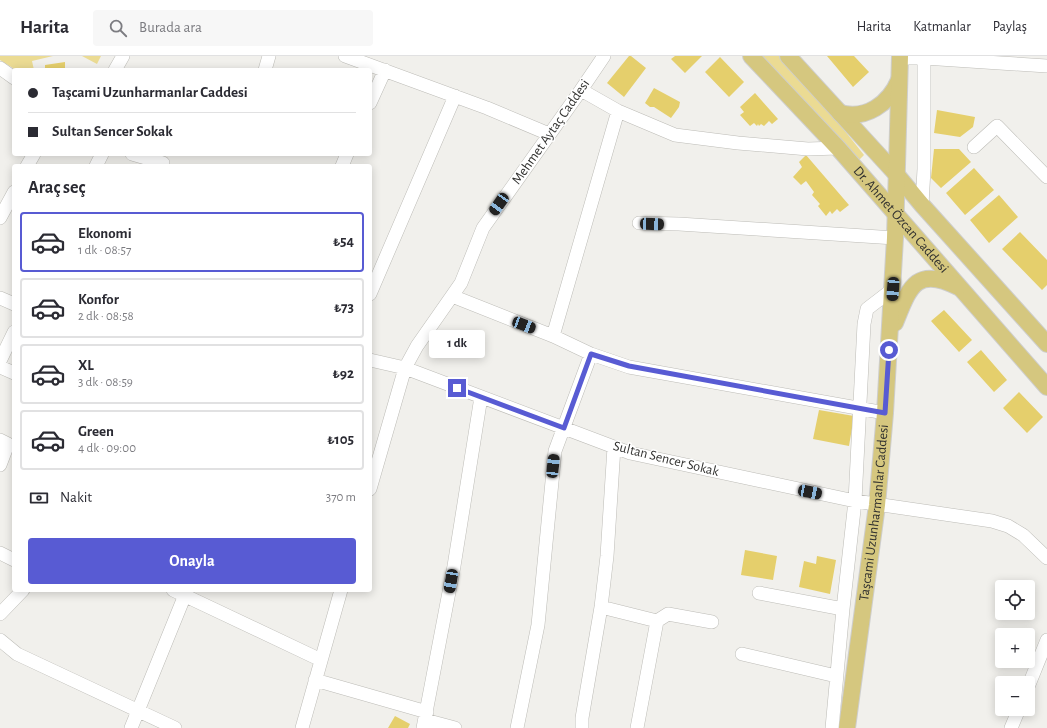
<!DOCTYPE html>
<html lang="tr">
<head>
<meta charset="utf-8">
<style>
  body { margin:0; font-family:"Alegreya Sans",sans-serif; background:#f7f7f7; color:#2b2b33; height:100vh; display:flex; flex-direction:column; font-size:15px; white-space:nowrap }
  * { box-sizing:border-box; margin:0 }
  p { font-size:13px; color:#7c7c81 }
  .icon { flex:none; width:22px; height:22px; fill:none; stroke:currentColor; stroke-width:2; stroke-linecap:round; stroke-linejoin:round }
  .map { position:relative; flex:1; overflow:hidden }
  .drawer { position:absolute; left:12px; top:108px; width:360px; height:428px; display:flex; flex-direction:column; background:#fff; border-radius:4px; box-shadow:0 2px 10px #0003 }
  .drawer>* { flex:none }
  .top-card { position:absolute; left:12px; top:12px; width:360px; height:88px; border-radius:4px; box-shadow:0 2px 10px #0003; display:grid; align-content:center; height:88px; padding:0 16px; background:#fff }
  .controls { position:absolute; left:995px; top:524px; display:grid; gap:8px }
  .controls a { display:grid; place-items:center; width:40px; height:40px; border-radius:4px; background:#fff; box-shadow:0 2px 10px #0003; font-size:20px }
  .end { position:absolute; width:18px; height:18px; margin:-9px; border:5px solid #585bd3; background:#fff; box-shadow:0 0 0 2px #fff }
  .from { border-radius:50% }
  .bubble { position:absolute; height:28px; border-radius:4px; background:#fff; box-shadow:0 2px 10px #0003; font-size:13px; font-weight:700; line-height:28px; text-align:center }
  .car { position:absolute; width:12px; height:24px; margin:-12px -6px; border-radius:5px; box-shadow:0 0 3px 1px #0007; background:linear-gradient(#222 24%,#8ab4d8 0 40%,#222 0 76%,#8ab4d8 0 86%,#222 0) }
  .top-card b { display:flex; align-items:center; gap:14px; height:38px; font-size:15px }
  .top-card b+b { border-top:1px solid #e1e1e2 }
  .top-card i { width:10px; height:10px; background:#2b2b33 }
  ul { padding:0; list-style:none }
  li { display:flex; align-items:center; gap:12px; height:60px; margin:0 8px 6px; padding:0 8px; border:2px solid #e1e1e2; border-radius:4px }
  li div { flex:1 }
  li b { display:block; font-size:15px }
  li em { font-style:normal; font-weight:700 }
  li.active { border-color:#585bd3 }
  li>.icon { width:36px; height:36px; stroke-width:1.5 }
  h2 { padding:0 16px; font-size:18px; line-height:48px }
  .pay { display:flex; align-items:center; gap:10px; height:44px; padding:0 16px; font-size:15px }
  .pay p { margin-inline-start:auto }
  .primary-button { display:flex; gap:8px; margin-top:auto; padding:8px 16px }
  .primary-button a { flex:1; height:46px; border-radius:4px; background:#585bd3; color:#fff; font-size:16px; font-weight:700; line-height:46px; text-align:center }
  header { display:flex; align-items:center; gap:24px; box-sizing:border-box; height:56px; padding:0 20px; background:#fff; border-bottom:1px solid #e1e1e2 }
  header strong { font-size:19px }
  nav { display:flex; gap:22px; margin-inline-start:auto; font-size:14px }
  .search { width:280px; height:36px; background:#f7f7f7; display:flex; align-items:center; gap:10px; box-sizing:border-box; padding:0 14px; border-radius:4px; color:#7c7c81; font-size:15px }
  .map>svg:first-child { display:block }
</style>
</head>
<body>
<header>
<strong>Harita</strong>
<div class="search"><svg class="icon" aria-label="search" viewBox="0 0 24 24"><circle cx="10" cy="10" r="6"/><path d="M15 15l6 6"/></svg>Burada ara</div>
<nav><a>Harita</a><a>Katmanlar</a><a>Paylaş</a></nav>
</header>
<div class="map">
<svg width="1047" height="672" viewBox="0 0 1047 672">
  <rect width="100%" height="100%" fill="#f1f0ec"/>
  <path fill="#ebdb93" d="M0,0h53l-21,5 2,9h-18l-16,-10z
    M82,0h19l-4,8z
    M760,0h20l38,41 46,58 -6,6z"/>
  <path fill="#e5cf6c" d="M629,0h2l15,12 -22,29 -17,-14z
    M675,0h27l-17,17 -14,-14z
    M827,0h27l15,16 -16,15z
    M720,1l24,25 -15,15 -24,-25z
    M65,6v8h-20v-5z
    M654,32l26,14 -1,5 -8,11 -17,-11h-4l-5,-4z
    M755,37l23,26 -6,5 -3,-3 -5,5 -3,-2 -2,2 -1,-2 -1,2 -3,-3 -4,3 -10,-11 4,-3 -4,-5z
    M937,54l38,7 -2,10 -13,10 -26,-4z
    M934,93h25l12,13 -30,26 -10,-10z
    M806,99l43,50 -9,7 -3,-3 -5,5 -2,-3 -4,5 -8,-10 2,-2 -8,-9 2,-3 -8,-11 -5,4 -8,-8 9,-10 -3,-5z
    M974,112l20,22 -29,25 -19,-22z
    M999,139l19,22 -29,26 -19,-23z
    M1020,176l27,28v25l-5,5 -40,-41z
    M944,254l28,30 -13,12 -28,-31z
    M981,294l26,30 -13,12 -27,-30z
    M1019,336l24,25 -16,16 -24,-25z
    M819,354l35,6 -5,30 -36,-7z
    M745,494l32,6 -4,24 -32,-5z
    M817,500l19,4 -6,34 -31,-7 5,-26 12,3z
    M395,660l15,8 -2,4h-20z"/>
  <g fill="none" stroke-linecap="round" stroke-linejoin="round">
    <defs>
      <path id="minor" d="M345,0l142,52 62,26
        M900,2h24l123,8
        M0,12l14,10
        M115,14l8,-14
        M265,14l4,-14
        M581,34l37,21 57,24 63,8 70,6 30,-1
        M370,47l15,-33
        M974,91l23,-21 50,51
        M132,98l31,9 -2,3
        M27,110l7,-12
        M96,110l6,-12
        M342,110l5,-12
        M922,149l2,-36v-113
        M0,162l14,-26
        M639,167l40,1 216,14
        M370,238l85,-198
        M452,240l101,40 38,18 38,13 256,46
        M0,242l14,6
        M553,280l65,-225
        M370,304l35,8 225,85 225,48 137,20 16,5 15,9 24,23
        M0,305l14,-29
        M0,311l14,6
        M0,384l8,4 -8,21
        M370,433l35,-121 12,-22 44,-63 22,-55 98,-138 23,-34
        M0,497l14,7
        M173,534l148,70
        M759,537l84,16
        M601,551l56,14 -20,107
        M0,558l23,-24
        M657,565l11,-7 44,8
        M0,584l17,14 158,74
        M742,598l94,22
        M315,624l112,32
        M1028,631l19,-47
        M425,664l30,8
        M131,672l56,-138
        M302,672l39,-138
        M423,672l31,-162 27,-169
        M517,672l21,-103 17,-174 36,-97
        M582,672v-10l19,-111 6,-51 7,-109
        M832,672l11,-119 12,-108 9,-177 3,-15 26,-20
        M1011,672l8,-19"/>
      <g id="major">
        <path id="s1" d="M751,0l87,92 209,239"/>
        <path d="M788,0l109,119 25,30 125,139"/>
        <path d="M840,57c26,7 49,-9 59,-33"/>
        <path d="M895,267c14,-34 20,-58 63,-36"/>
        <path id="s2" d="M847,672l30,-223 8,-92 10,-175 5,-182"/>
      </g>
    </defs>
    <use href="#minor" stroke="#bdbcb7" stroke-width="14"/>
    <use href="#major" stroke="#cececd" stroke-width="18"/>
    <use href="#minor" stroke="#fff" stroke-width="13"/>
    <use href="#major" stroke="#d5c77f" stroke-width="16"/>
  </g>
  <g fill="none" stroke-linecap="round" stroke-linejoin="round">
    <path stroke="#585bd3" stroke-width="5" d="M457,332l107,40 27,-74 38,12 256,47 4,-63"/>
  </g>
  <g text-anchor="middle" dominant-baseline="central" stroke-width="3" stroke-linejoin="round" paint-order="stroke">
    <g font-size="14" fill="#31312f" stroke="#fff">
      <text transform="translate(551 76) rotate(-55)">Mehmet Aytaç Caddesi</text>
      <text stroke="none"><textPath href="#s1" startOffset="222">Dr. Ahmet Özcan Caddesi</textPath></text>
      <text transform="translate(666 403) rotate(14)">Sultan Sencer Sokak</text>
      <text stroke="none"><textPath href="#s2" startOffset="217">Taşcami Uzunharmanlar Caddesi</textPath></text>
    </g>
  </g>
</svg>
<div class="controls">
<a><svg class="icon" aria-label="locate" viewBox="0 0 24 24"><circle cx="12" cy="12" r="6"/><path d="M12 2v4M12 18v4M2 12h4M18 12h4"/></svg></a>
<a>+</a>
<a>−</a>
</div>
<i class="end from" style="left:889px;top:294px"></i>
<i class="end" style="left:457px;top:332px"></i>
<div class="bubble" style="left:429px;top:274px;width:56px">1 dk</div>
<i class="car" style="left:499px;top:148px;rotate:215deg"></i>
<i class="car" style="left:652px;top:168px;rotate:92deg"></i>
<i class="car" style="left:893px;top:233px;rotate:184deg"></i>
<i class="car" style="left:524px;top:269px;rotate:111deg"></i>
<i class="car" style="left:553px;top:410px;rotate:6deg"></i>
<i class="car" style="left:810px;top:436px;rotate:101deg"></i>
<i class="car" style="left:451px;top:525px;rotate:190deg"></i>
<div class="top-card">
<b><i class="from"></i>Taşcami Uzunharmanlar Caddesi</b>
<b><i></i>Sultan Sencer Sokak</b>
</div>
<section class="drawer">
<h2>Araç seç</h2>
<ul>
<li class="active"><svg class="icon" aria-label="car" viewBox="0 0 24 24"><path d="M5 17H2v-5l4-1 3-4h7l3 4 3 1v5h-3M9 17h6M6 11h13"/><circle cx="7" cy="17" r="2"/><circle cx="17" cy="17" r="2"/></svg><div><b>Ekonomi</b><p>1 dk · 08:57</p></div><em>₺54</em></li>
<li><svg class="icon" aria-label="car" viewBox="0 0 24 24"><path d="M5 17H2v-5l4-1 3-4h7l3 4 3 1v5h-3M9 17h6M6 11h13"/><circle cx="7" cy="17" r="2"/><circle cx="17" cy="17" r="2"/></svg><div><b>Konfor</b><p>2 dk · 08:58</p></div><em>₺73</em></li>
<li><svg class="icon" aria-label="car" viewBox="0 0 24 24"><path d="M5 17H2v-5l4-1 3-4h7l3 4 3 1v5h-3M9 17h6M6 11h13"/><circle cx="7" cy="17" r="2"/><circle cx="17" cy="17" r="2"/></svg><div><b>XL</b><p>3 dk · 08:59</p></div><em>₺92</em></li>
<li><svg class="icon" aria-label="car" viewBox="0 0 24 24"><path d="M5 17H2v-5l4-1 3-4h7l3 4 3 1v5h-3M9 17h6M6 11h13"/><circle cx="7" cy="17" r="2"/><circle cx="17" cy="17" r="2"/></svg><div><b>Green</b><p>4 dk · 09:00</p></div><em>₺105</em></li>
</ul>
<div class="pay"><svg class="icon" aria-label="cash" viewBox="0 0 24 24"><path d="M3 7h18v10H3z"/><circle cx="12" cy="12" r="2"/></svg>Nakit<p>370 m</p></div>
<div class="primary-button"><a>Onayla</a></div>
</section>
</div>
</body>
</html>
